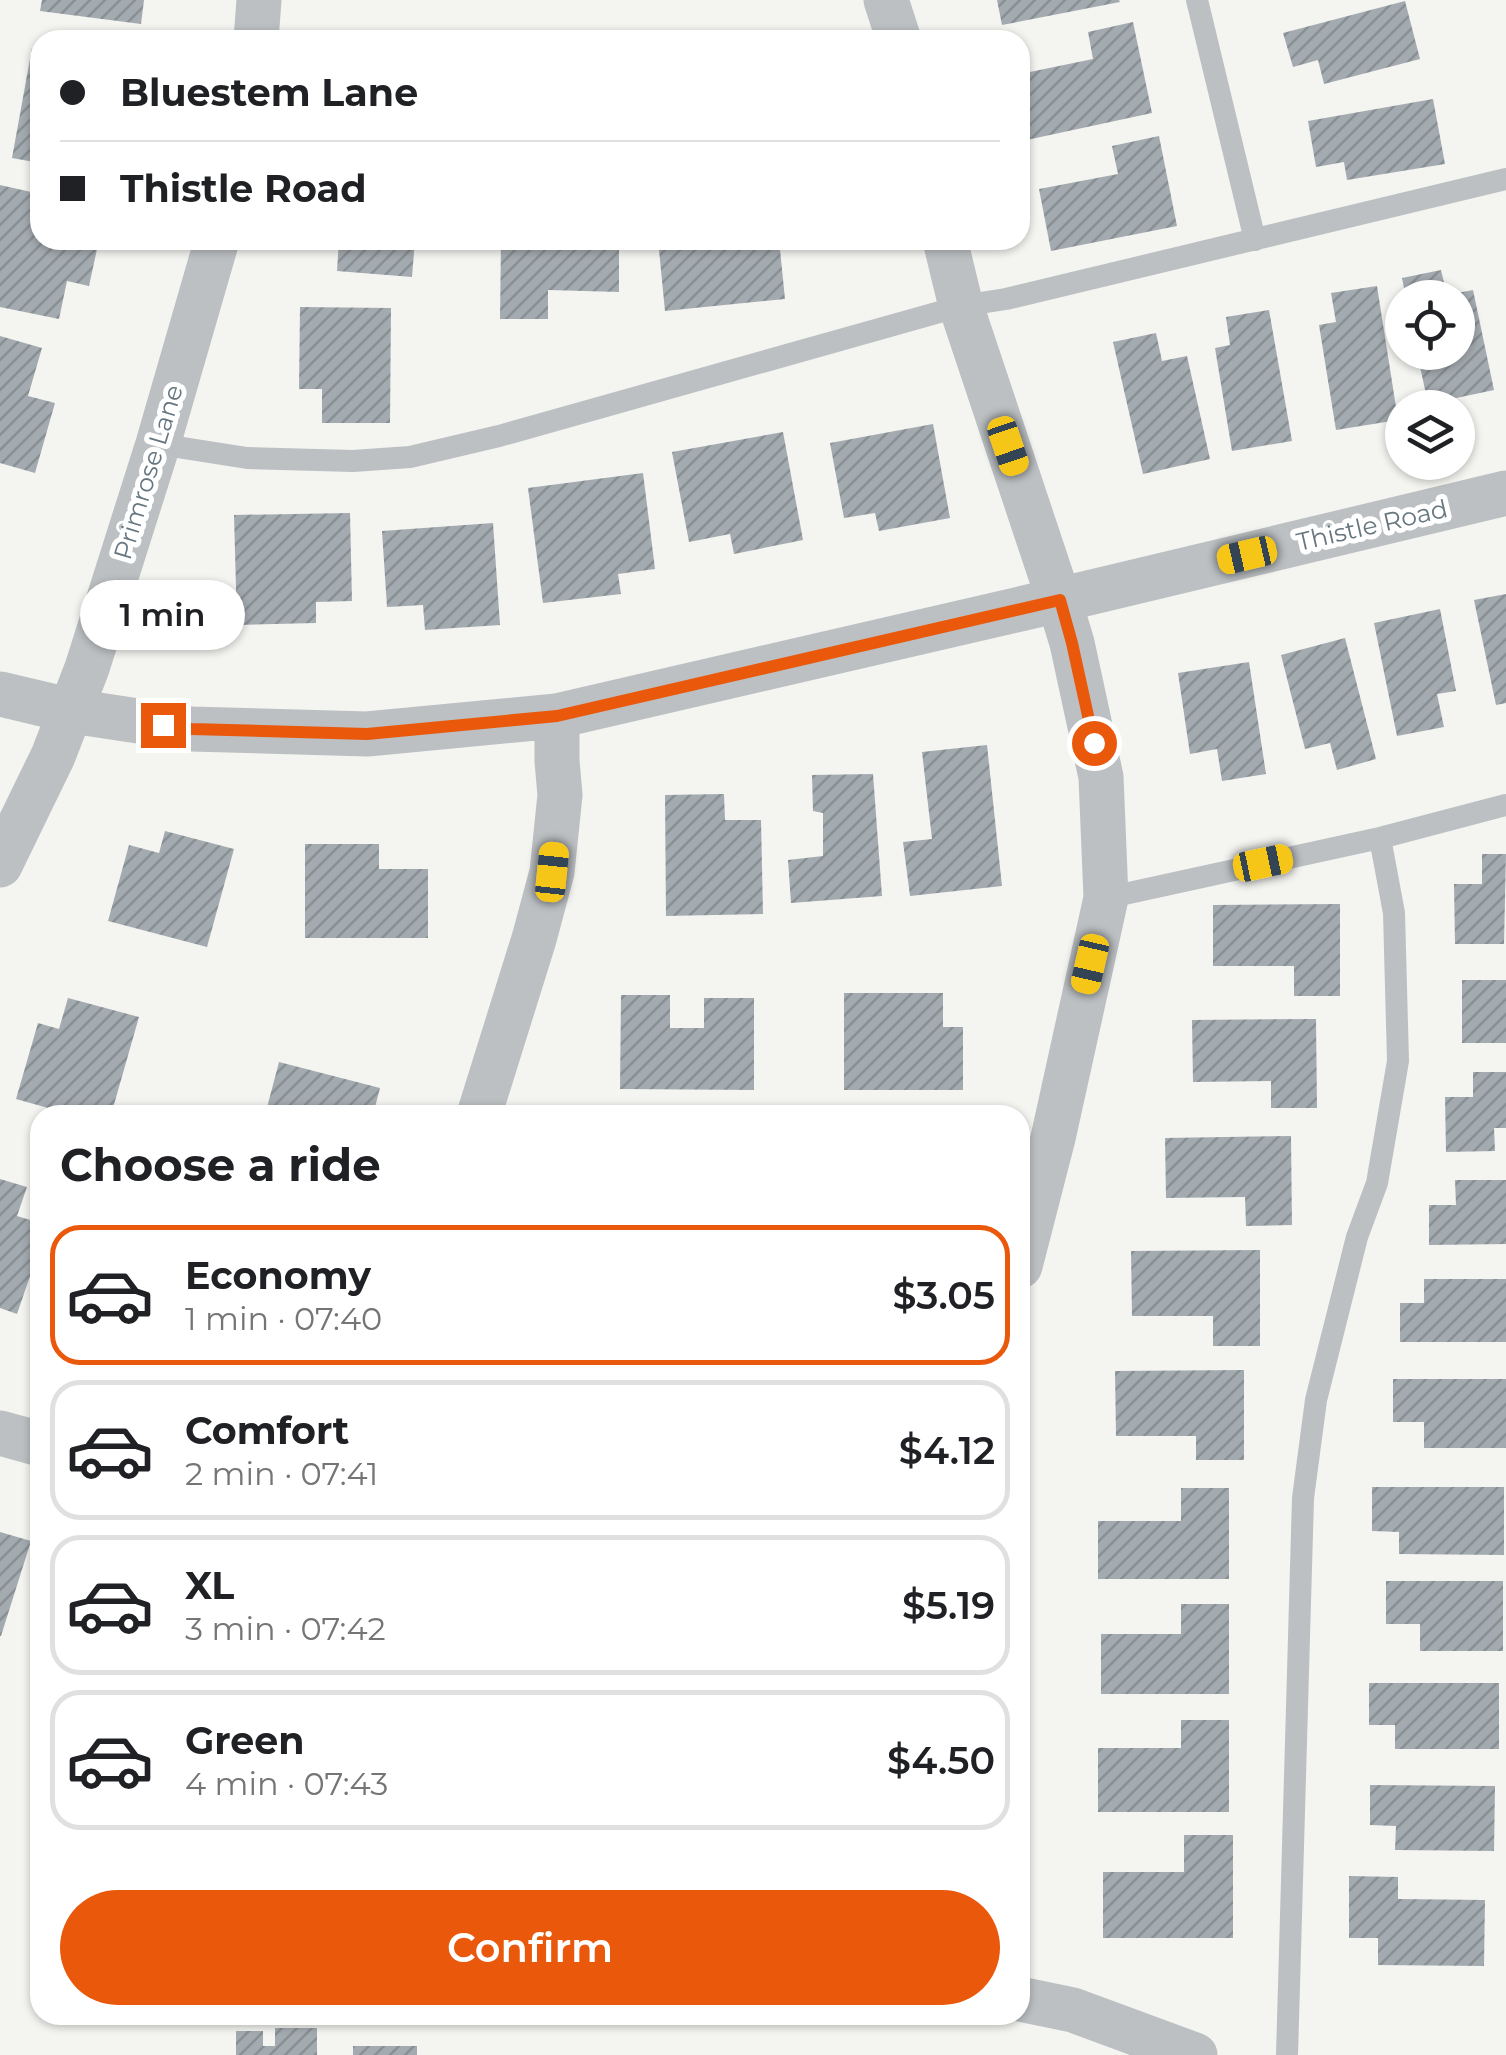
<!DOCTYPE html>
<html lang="en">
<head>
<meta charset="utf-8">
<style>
  body { margin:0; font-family:Montserrat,sans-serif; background:#f6f6f6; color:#202124; height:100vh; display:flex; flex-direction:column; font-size:38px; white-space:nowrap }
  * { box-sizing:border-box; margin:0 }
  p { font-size:32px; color:#757577 }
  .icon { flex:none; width:55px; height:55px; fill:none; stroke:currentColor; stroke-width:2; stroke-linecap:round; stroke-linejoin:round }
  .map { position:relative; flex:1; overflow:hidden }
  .details { position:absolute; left:30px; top:1105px; width:1000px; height:920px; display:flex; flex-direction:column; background:#fff; border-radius:30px; box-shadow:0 2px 8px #0004 }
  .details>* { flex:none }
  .hud { position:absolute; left:30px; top:30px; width:1000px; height:220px; border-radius:30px; box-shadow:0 2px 8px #0004; display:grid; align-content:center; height:220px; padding:0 30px; background:#fff }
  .buttons { position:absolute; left:1385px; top:280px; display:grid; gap:20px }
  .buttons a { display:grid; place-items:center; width:90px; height:90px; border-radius:50%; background:#fff; box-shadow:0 2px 8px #0004; font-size:50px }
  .end { position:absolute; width:45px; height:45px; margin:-22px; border:12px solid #ea580c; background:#fff; box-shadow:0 0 0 5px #fff }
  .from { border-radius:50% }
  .bubble { position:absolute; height:70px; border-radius:35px; background:#fff; box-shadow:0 2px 8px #0004; font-size:32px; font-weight:600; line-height:70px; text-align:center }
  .car { position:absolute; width:30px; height:60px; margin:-30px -15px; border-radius:12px; box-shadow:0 0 8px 2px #0007; background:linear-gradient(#f5c518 24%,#345 0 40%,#f5c518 0 76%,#345 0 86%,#f5c518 0) }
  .hud b { display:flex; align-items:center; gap:35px; height:95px; font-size:38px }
  .hud b+b { border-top:2px solid #e0e0e0 }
  .hud i { width:25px; height:25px; background:#202124 }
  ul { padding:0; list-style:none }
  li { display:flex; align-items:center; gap:30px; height:140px; margin:0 20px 15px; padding:0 10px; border:5px solid #e0e0e0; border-radius:30px }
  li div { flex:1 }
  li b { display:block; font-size:38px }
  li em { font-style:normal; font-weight:600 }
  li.selected { border-color:#ea580c }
  li>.icon { width:90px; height:90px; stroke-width:1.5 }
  h2 { padding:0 30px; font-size:45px; line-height:120px }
  .action { display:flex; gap:20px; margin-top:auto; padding:20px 30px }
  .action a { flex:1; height:115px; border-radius:60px; background:#ea580c; color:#fff; font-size:40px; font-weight:600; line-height:115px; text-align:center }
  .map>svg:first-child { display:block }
</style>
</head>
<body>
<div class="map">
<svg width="1506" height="2055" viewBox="0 0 1506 2055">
  <defs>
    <pattern id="building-hatch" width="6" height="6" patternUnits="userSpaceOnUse" patternTransform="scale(2.5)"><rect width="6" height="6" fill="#a4abb0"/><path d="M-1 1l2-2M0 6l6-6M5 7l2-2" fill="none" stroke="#899094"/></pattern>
  </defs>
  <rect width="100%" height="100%" fill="#f4f4f1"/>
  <path fill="url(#building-hatch)" d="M42,0h102l-3,24 -101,-13z
    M997,0h122l1,2 -118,23z
    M1405,1l15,58 -96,25 -6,-24 -25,7 -10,-34z
    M1133,22l19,91 -130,28 -2,-10v-57l73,-15 -5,-27z
    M32,48l8,2v113l-28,-5z
    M1433,99l12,65 -98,16 -3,-18 -28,5 -8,-46z
    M1159,136l18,90 -126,25 -12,-62 79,-15 -6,-28z
    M0,185l40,9v46h59l-10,46 -22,-5 -8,38 -59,-12z
    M339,240h76l-3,37 -75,-6z
    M501,240h118v52l-71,-2v29h-48z
    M658,240h121l6,59 -120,12z
    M1441,270l6,25 26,-5 21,100 -66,14 -11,-52h41v-54h-52l-4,-20z
    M1377,286l21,134 -62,10 -17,-105 17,-3 -5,-29z
    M300,307l91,1 -1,115h-68v-34h-23z
    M1269,310l23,131 -60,10 -17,-103 15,-3 -4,-28z
    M1156,333l6,28 25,-5 23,103 -67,15 -30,-132z
    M0,336l42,12 -14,48 27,7 -20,70 -35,-10z
    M933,424l17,94 -71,13 -4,-18 -31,5 -14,-75z
    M783,432l20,108 -69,14 -4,-20 -41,8 -17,-90z
    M643,473l12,96 -37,5 3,20 -78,9 -15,-115z
    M350,513l2,88 -36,1v21l-79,2 -3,-110z
    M493,523l7,102 -75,5 -2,-25 -36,2 -5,-76z
    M1506,594v109l-10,2 -22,-105z
    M1440,609l16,82 -19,3 7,33 -47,9 -23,-113z
    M1345,638l31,121 -39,11 -7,-27 -25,6 -24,-94z
    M1249,662l17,112 -44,7 -5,-32 -27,5 -12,-81z
    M987,745l15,141 -92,10 -7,-54 29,-3 -10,-87z
    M873,774l9,122 -91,7 -3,-43 35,-4v-43l-10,-2 -1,-36z
    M724,794l1,26h36l2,94 -97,2 -1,-121z
    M165,831l69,18 -27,98 -99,-26 21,-76 30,8z
    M305,844h74v25h49v69h-123z
    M1482,854h24l-2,90h-49l-1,-60h28z
    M1340,904v92h-46v-30h-81v-61z
    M1462,980h44v63h-44z
    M844,993h99v34h20v63h-119z
    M621,995h49v33h34v-30h50v92l-134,-1z
    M68,998l71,19 -28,98h-38l-57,-16 22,-76 21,6z
    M1316,1019l1,89h-46v-27l-78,1 -1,-62z
    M279,1062l101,26 -7,27h-108z
    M1473,1072h33v56h-12l1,23 -49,1 -1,-55h28z
    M599,1111h108v4h-108z
    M1291,1136l1,89 -46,1 -1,-29 -79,1 -1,-60z
    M0,1179l27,8 -10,29 23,7v24l-23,67 -17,-6z
    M1455,1180h51v64l-77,1v-40h27z
    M1260,1250v96h-47v-30h-81l-1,-65z
    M1424,1279h82v63h-106v-39h24z
    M1244,1370v90h-48v-24h-80l-1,-65z
    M1393,1379h113v69h-82v-26h-31z
    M1372,1487h132v68l-105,-1v-22l-27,-1z
    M1181,1488h48v91h-131v-58h83z
    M0,1532l31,9 -30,95h-1z
    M1386,1581h117v70h-83v-27h-34z
    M1181,1604h48v90h-128v-60h80z
    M1369,1683h130v66h-104v-24h-26z
    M1181,1720h48v92h-131v-64h83z
    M1370,1785l125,1 -1,65 -99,-1 1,-24 -26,-1z
    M1184,1835h49v103h-130v-66h81z
    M1349,1876l49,1v22l87,1 -1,66 -106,-1v-27h-29z
    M275,2028h42v27h-81v-24h27v15h12z
    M353,2046h64v9h-64z"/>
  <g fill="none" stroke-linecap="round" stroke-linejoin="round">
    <path stroke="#bcc0c3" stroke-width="22" d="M1197,0l58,240
      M158,444l89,14 106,3 57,-4 89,-21 462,-130 45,-7 500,-120
      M1106,898l274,-60 126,-33
      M1287,2055l16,-557 13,-98 41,-163 20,-54 21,-122 -4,-148 -14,-75"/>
    <path stroke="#bcc0c3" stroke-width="45" d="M886,0l13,40
      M256,40l3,-40
      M945,240l16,66 98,294 13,43 29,134 5,121 -53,240 -33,128
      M0,694l72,17 119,18 176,5 190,-18 502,-116 447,-107
      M0,865l53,-109 34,-88 71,-224 59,-204
      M479,1115l55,-176 18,-67 8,-77 -3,-34v-45
      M0,1433l40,11
      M1020,1999l53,11 122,45"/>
  </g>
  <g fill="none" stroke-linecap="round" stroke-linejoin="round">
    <path stroke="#ea580c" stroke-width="12" d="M163,725l28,4 176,5 190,-18 503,-116 12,43 22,100"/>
  </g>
  <g text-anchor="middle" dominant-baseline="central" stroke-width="10" stroke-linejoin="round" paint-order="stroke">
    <g font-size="25" fill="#66767f" stroke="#fff">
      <text transform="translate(148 472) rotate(-73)">Primrose Lane</text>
      <text transform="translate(1372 525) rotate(-13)">Thistle Road</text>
    </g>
  </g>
</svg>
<div class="buttons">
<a><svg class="icon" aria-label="locate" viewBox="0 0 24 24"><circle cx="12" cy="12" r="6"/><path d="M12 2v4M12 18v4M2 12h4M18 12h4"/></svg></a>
<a><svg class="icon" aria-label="layers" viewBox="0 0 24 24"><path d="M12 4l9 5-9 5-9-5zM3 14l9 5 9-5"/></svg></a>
</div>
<i class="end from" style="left:1094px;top:743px"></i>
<i class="end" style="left:163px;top:725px"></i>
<div class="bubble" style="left:80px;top:580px;width:165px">1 min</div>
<i class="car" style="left:1008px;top:446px;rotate:161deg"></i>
<i class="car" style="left:1247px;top:555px;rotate:257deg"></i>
<i class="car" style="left:1263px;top:863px;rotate:78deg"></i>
<i class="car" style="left:552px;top:872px;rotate:6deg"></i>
<i class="car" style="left:1090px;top:964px;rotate:193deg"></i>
<div class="hud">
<b><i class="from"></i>Bluestem Lane</b>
<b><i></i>Thistle Road</b>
</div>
<section class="details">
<h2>Choose a ride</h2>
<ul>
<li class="selected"><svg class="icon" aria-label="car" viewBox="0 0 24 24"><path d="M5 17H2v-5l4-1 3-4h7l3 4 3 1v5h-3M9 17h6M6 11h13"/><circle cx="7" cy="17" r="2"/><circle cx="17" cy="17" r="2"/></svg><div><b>Economy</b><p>1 min · 07:40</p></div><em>$3.05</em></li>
<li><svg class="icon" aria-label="car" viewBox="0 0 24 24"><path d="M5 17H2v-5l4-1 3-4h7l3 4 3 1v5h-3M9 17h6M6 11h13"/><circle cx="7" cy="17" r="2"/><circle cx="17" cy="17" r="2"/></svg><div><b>Comfort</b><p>2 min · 07:41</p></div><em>$4.12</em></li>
<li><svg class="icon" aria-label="car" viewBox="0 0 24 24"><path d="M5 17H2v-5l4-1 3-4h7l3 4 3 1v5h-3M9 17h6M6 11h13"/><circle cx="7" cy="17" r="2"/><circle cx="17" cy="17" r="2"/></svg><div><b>XL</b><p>3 min · 07:42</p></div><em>$5.19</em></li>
<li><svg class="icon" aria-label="car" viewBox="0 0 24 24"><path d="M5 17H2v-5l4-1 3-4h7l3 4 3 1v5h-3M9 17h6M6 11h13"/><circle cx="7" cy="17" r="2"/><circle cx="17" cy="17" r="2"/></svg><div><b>Green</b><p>4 min · 07:43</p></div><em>$4.50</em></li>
</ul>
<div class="action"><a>Confirm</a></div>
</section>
</div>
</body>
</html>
